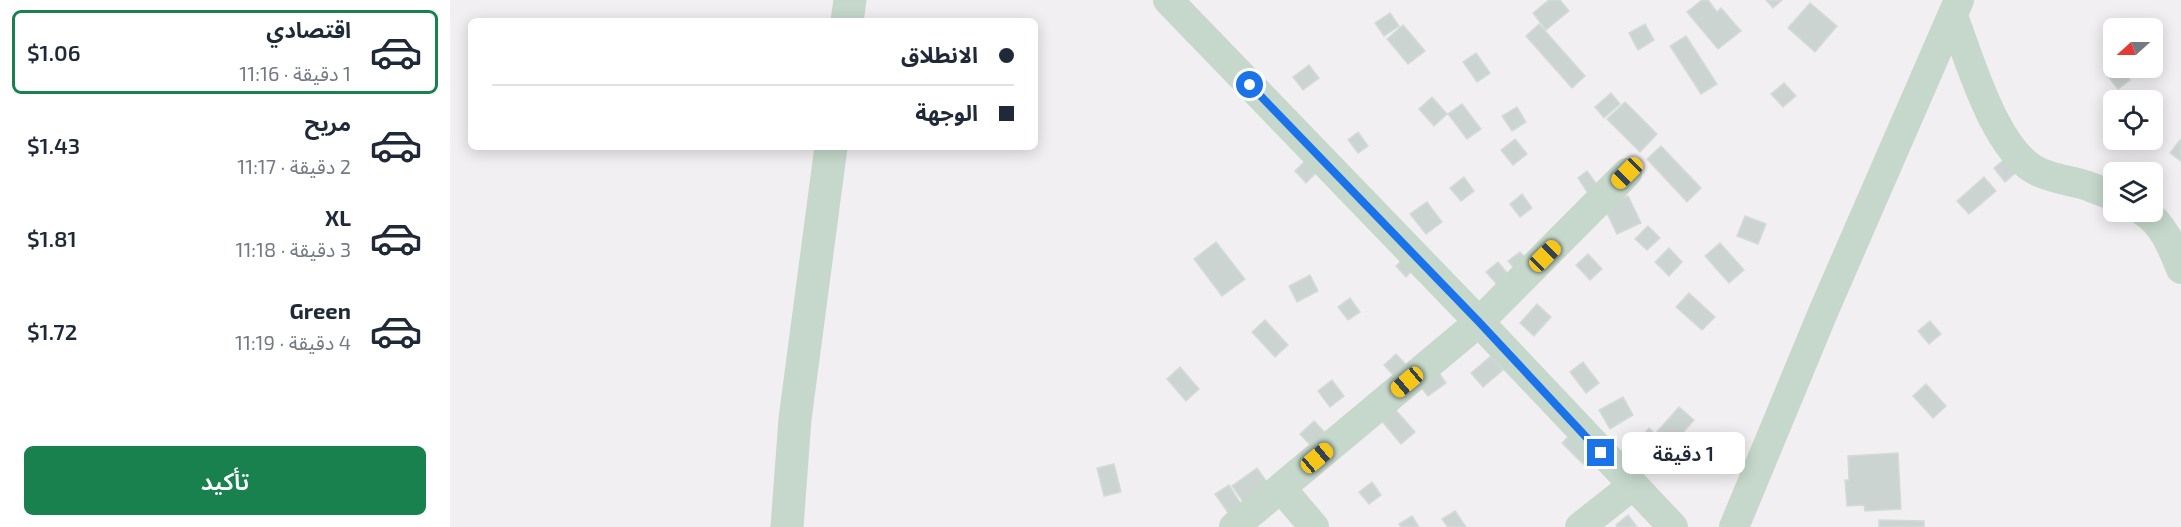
<!DOCTYPE html>
<html lang="ar">
<head>
<meta charset="utf-8">
<style>
  body { margin:0; font-family:"Exo 2","Noto Sans Arabic",sans-serif; background:#f2f2f3; color:#1f2937; direction:rtl; height:100vh; display:flex; flex-direction:column; font-size:22px; white-space:nowrap }
  * { box-sizing:border-box; margin:0 }
  p { font-size:20px; color:#747a83 }
  .icon { flex:none; width:33px; height:33px; fill:none; stroke:currentColor; stroke-width:2; stroke-linecap:round; stroke-linejoin:round }
  .map { position:relative; flex:1; overflow:hidden; direction:ltr }
  .details { display:flex; flex-direction:column; background:#fff; width:450px }
  .details>* { flex:none }
  .top-card { position:absolute; left:18px; top:18px; width:570px; height:132px; border-radius:9px; box-shadow:0 3px 15px #0003; direction:rtl; display:grid; align-content:center; height:132px; padding:0 24px; background:#fff }
  .needle { width:39px; rotate:249deg }
  .tools { position:absolute; left:1653px; top:18px; display:grid; gap:12px }
  .tools a { display:grid; place-items:center; width:60px; height:60px; border-radius:9px; background:#fff; box-shadow:0 3px 15px #0003; font-size:30px }
  .end { position:absolute; width:27px; height:27px; margin:-14px; border:8px solid #1a73e8; background:#fff; box-shadow:0 0 0 3px #fff }
  .from { border-radius:50% }
  .bubble { position:absolute; height:42px; border-radius:9px; background:#fff; box-shadow:0 3px 15px #0003; font-size:20px; font-weight:600; line-height:42px; text-align:center; direction:rtl }
  .car { position:absolute; width:18px; height:36px; margin:-18px -9px; border-radius:8px; box-shadow:0 0 4px 2px #0007; background:linear-gradient(#f5c518 24%,#345 0 40%,#f5c518 0 76%,#345 0 86%,#f5c518 0) }
  .top-card b { display:flex; align-items:center; gap:21px; height:57px; font-size:22px }
  .top-card b+b { border-top:2px solid #e0e1e3 }
  .top-card i { width:15px; height:15px; background:#1f2937 }
  ul { padding:10px 0 0; list-style:none }
  li { display:flex; align-items:center; gap:18px; height:84px; margin:0 12px 9px; padding:0 12px; border:3px solid transparent; border-radius:9px }
  li div { flex:1 }
  li b { display:block; font-size:22px }
  li em { font-style:normal; font-weight:600 }
  li.selected { border-color:#18814e }
  li>.icon { width:54px; height:54px; stroke-width:1.5 }
  .cta { display:flex; gap:12px; margin-top:auto; padding:12px 24px }
  .cta a { flex:1; height:69px; border-radius:9px; background:#18814e; color:#fff; font-size:24px; font-weight:600; line-height:69px; text-align:center }
  main { display:flex; flex:1; min-height:0 }
  .map>svg:first-child { display:block }
</style>
</head>
<body>
<main>
<div class="map">
<svg width="1731" height="527" viewBox="0 0 1731 527">
  <rect width="100%" height="100%" fill="#f2eff2"/>
  <path fill="#cbd4d1" stroke="#d3dbd8" stroke-width="1.5" d="M1099,0h11l9,11 -23,19 -13,-17z
    M1252,0h6l9,12 4,-4 20,23 -23,18 -31,-37z
    M1316,0h16l-9,8z
    M1360,3l27,23 -22,26 -27,-24z
    M940,13l9,13 -15,10 -9,-13z
    M1089,24l46,52 -13,12 -46,-52z
    M1195,24l9,16 -16,10 -9,-17z
    M953,25l22,26 -17,13 -21,-25z
    M1236,36l31,48 -16,10 -31,-48z
    M1026,53l14,20 -13,9 -14,-20z
    M859,65l10,13 -16,12 -10,-13z
    M1664,65v3h6l10,12 -12,9 -14,-17z
    M1334,83l12,13 -13,11 -12,-13z
    M1161,93l9,11 -16,14 -9,-11z
    M982,97l15,17 -13,12 -15,-17z
    M1175,102l32,32 -17,18 -33,-33z
    M1012,104l19,25 -14,10 -19,-25z
    M1067,107l9,15 -14,9 -10,-15z
    M908,132l10,14 -10,7 -10,-13z
    M1065,139l12,15 -14,11 -12,-15z
    M1730,140h1v21l-11,-8z
    M1211,146l40,42 -14,14 -40,-43z
    M1556,158l11,14 -12,10 -11,-14z
    M857,159l11,12 -12,12 -11,-12z
    M1137,171l14,19 -10,8 -13,-20z
    M1014,177l10,14 -13,10 -11,-13z
    M1534,177l12,14 -27,23 -12,-13z
    M1072,194l10,14 -12,9 -10,-13z
    M1178,196l13,27 -24,11 -13,-27z
    M977,202l15,20 -16,12 -16,-20z
    M1295,216l21,8 -8,20 -21,-8z
    M1198,226l12,12 -13,12 -12,-11z
    M766,242l29,37 -23,17 -28,-37z
    M1270,243l24,27 -15,13 -24,-27z
    M1219,248l13,14 -13,14 -14,-14z
    M1070,252l10,11 -12,10 -10,-12z
    M1138,254l14,15 -12,11 -14,-15z
    M957,255l11,10 -12,12 -10,-11z
    M1048,262l15,18 -11,10 -16,-18z
    M860,275l8,16 -21,11 -8,-16z
    M1239,293l26,24 -13,13 -26,-23z
    M900,298l10,14 -12,8 -10,-13z
    M1087,304l14,13 -17,19 -14,-13z
    M815,320l23,25 -13,12 -23,-25z
    M1480,321l11,13 -12,10 -11,-13z
    M946,354l13,14 -12,11 -13,-14z
    M1041,356l12,14 -20,17 -12,-14z
    M1133,362l16,21 -13,10 -16,-21z
    M730,367l19,22 -13,12 -19,-22z
    M989,373l7,10 -18,13 -8,-10z
    M882,380l12,16 -14,11 -12,-16z
    M1476,384l20,22 -13,12 -20,-22z
    M1173,397l10,18 -23,14 -11,-19z
    M1229,407l15,13 -35,40 -21,-19 11,-13 6,6z
    M944,408l21,24 -14,12 -20,-24z
    M864,421l14,15 -14,13 -14,-15z
    M1123,432l21,20 -11,12 -21,-21z
    M1448,453l3,56 -36,2 -1,-6 -17,1 -2,-26h4l-1,-24z
    M664,464l7,28 -17,4 -7,-28z
    M807,468l12,17 -25,18 -12,-17z
    M922,482l9,13 -12,9 -10,-12z
    M779,485l13,21 -13,8 -14,-20z
    M1005,511l11,16h-18l-6,-8z
    M1178,515l9,12h-20l-1,-2z
    M962,516l7,11h-18l-2,-3z
    M1429,520l45,1v6h-45z"/>
  <g fill="none" stroke-linecap="round" stroke-linejoin="round">
    <path stroke="#c5d8cb" stroke-width="30" d="M718,0l311,322 194,205
      M1503,16c16,42 41,131 82,154 16,9 35,10 53,16 8,3 17,7 26,10
      M1694,212c19,11 29,37 37,57
      M831,488l33,39
      M784,527l245,-205 148,-149
      M1130,527l52,-41
      M1284,527l90,-217 135,-310"/>
    <path stroke="#c5d8cb" stroke-width="33" d="M397,21l3,-21
      M337,527l8,-108 36,-272"/>
  </g>
  <g fill="none" stroke-linecap="round" stroke-linejoin="round">
    <path stroke="#1a73e8" stroke-width="8" d="M800,85l229,237 122,131"/>
  </g>
</svg>
<div class="tools">
<a><svg class="needle" viewBox="-14 -14 28 28"><path d="M0-13l5 13h-10z" fill="#e53935"/><path d="M0 13l5-13h-10z" fill="#747a83"/></svg></a>
<a><svg class="icon" aria-label="locate" viewBox="0 0 24 24"><circle cx="12" cy="12" r="6"/><path d="M12 2v4M12 18v4M2 12h4M18 12h4"/></svg></a>
<a><svg class="icon" aria-label="layers" viewBox="0 0 24 24"><path d="M12 4l9 5-9 5-9-5zM3 14l9 5 9-5"/></svg></a>
</div>
<i class="end from" style="left:800px;top:85px"></i>
<i class="end" style="left:1151px;top:453px"></i>
<div class="bubble" style="left:1172px;top:432px;width:123px">1 دقيقة</div>
<i class="car" style="left:1177px;top:173px;rotate:225deg"></i>
<i class="car" style="left:1095px;top:256px;rotate:45deg"></i>
<i class="car" style="left:957px;top:382px;rotate:230deg"></i>
<i class="car" style="left:867px;top:458px;rotate:50deg"></i>
<div class="top-card">
<b><i class="from"></i>الانطلاق</b>
<b><i></i>الوجهة</b>
</div>
</div>
<section class="details">
<ul>
<li class="selected"><svg class="icon" aria-label="car" viewBox="0 0 24 24"><path d="M5 17H2v-5l4-1 3-4h7l3 4 3 1v5h-3M9 17h6M6 11h13"/><circle cx="7" cy="17" r="2"/><circle cx="17" cy="17" r="2"/></svg><div><b>اقتصادي</b><p>1 دقيقة · 11:16</p></div><em>$1.06</em></li>
<li><svg class="icon" aria-label="car" viewBox="0 0 24 24"><path d="M5 17H2v-5l4-1 3-4h7l3 4 3 1v5h-3M9 17h6M6 11h13"/><circle cx="7" cy="17" r="2"/><circle cx="17" cy="17" r="2"/></svg><div><b>مريح</b><p>2 دقيقة · 11:17</p></div><em>$1.43</em></li>
<li><svg class="icon" aria-label="car" viewBox="0 0 24 24"><path d="M5 17H2v-5l4-1 3-4h7l3 4 3 1v5h-3M9 17h6M6 11h13"/><circle cx="7" cy="17" r="2"/><circle cx="17" cy="17" r="2"/></svg><div><b>XL</b><p>3 دقيقة · 11:18</p></div><em>$1.81</em></li>
<li><svg class="icon" aria-label="car" viewBox="0 0 24 24"><path d="M5 17H2v-5l4-1 3-4h7l3 4 3 1v5h-3M9 17h6M6 11h13"/><circle cx="7" cy="17" r="2"/><circle cx="17" cy="17" r="2"/></svg><div><b>Green</b><p>4 دقيقة · 11:19</p></div><em>$1.72</em></li>
</ul>
<div class="cta"><a>تأكيد</a></div>
</section>
</main>
</body>
</html>
